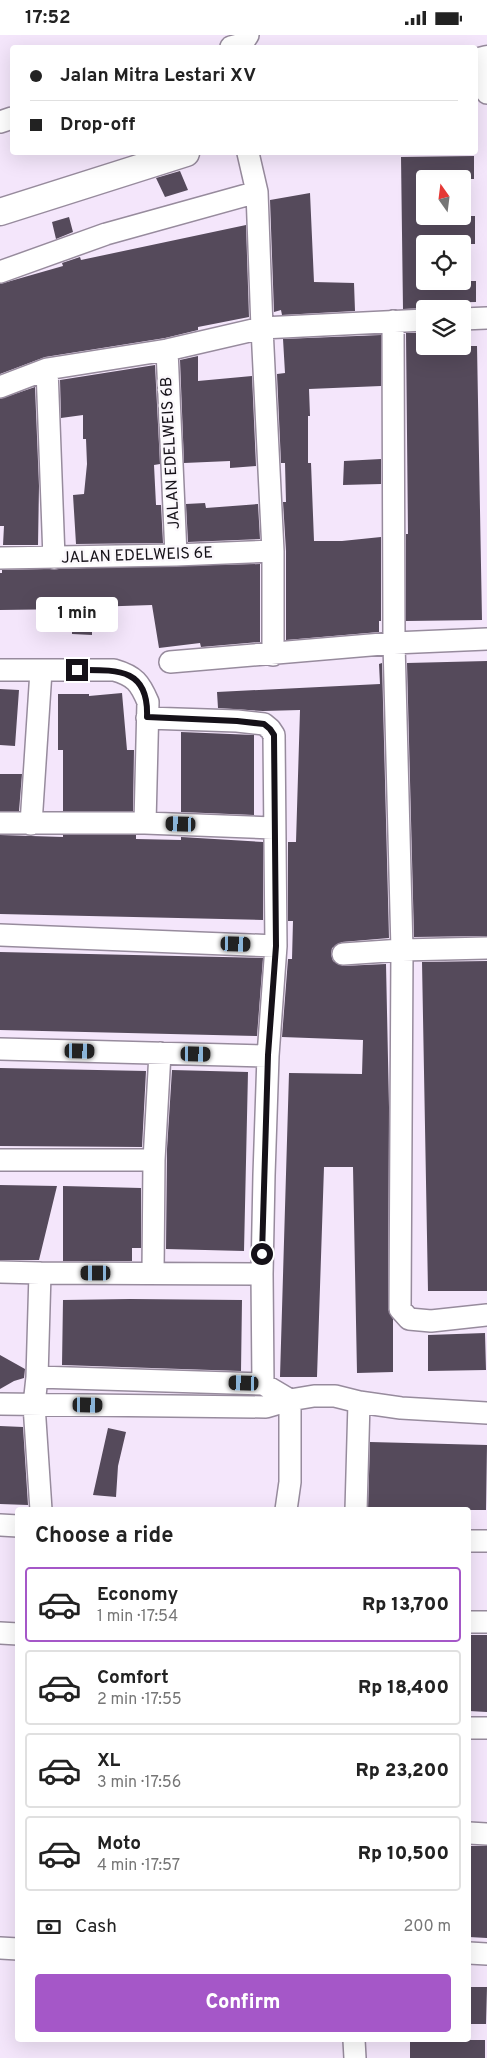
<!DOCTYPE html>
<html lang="en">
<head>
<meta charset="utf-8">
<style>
  body { margin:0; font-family:Overpass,sans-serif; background:#f2f2f2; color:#222; height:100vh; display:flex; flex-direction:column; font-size:19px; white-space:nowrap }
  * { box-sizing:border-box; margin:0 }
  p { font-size:16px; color:#767676 }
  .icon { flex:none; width:28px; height:28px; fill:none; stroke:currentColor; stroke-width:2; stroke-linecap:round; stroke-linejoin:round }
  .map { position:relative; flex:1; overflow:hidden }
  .drawer { position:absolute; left:15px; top:1472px; width:456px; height:535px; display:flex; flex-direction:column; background:#fff; border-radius:5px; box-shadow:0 5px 20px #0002 }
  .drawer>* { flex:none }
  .hud { position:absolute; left:10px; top:10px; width:468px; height:110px; border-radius:5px; box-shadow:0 5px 20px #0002; display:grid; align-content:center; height:110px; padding:0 20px; background:#fff }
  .needle { width:32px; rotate:346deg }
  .controls { position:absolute; left:416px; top:135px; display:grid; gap:10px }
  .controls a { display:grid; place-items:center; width:55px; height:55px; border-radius:5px; background:#fff; box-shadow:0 5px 20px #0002; font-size:25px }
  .end { position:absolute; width:22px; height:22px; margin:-11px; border:6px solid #151118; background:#fff; box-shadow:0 0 0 2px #fff }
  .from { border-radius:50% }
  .bubble { position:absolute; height:35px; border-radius:5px; background:#fff; box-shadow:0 5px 20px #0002; font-size:16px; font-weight:800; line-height:35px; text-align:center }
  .car { position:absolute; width:15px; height:30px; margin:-15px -8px; border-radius:6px; box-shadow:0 0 4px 1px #0007; background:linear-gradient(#222 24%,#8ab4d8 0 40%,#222 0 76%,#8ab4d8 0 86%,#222 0) }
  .hud b { display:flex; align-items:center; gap:18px; height:48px; font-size:19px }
  .hud b+b { border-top:1px solid #e0e0e0 }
  .hud i { width:12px; height:12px; background:#222 }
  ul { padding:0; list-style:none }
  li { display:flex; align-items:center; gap:15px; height:75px; margin:0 10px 8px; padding:0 10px; border:2px solid #e0e0e0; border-radius:5px }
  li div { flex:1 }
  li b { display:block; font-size:19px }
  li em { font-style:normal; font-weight:800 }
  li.active { border-color:#a557c8 }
  li>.icon { width:45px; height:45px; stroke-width:1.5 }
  h2 { padding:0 20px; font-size:22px; line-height:60px }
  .pay { display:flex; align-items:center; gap:12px; height:55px; padding:0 20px; font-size:19px }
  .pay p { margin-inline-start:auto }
  .primary-button { display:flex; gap:10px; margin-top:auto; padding:10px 20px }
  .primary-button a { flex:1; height:58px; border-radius:5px; background:#a557c8; color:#fff; font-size:20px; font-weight:800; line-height:58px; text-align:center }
  .status { display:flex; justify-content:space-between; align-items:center; height:35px; padding:0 25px; background:#fff; direction:ltr }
  .status svg { height:14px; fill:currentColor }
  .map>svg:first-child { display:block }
</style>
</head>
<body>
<div class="status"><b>17:52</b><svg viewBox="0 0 49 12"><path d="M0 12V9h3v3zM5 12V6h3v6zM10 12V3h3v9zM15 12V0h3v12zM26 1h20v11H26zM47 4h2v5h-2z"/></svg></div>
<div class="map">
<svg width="487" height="2023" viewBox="0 0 487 2023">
  <rect width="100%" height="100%" fill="#f4e6fb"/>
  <path fill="#554a5b" d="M474,121v23h-49v37h50v28h-50v37h51v21l-51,1v5l-22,1 -2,-152z
    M180,136l8,19 -23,7 -9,-19z
    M310,158l4,89 40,1 1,28 -73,4 -1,-5 -7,2 -4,-112z
    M69,182l4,15 -17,7 -4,-17z
    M246,190l3,92 -51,10v3l-33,8 -120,19 -45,17v-90l63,-18 -1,-3 18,-6 1,3z
    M406,298h19v13h52l5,274 -76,1v-87h2z
    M381,300v51l-72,3 1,27h-2v47h3l3,78h28l39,-4v84h-2v11l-93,8v-89l-3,-49h3l-1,-39h-4l-4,-89 8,-1 -2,-34z
    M198,321v25l54,-5 4,90 -26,2v-7l-46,2 -4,-103z
    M155,330l5,99 -6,1 2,40h5l2,38 -87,1 -3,-49 11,-1 3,-30 -1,-25h-3v-24l-22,3 -1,-38z
    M35,352l4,99 -1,59h-35l1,-19h-4v-127z
    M381,424v25l-38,1 1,-24z
    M205,468l1,5 52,-4 2,35 -72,3 -2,-38z
    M260,529v78l-59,5 -1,-4 -41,5 -7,-43 -60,2v28l-20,-1v-25l-72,1v-37h2v-3z
    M487,626v275l-73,1 -7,-274z
    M382,628l7,275 -47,4 -10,6 -1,6 2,7 10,5 43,-2 3,143 -1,202 5,10v53l-36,1 -4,-206h-29l-7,210h-37l9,-304 73,1 1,-34 -81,-3 6,-78h4l1,-38h-5v-79h8l4,-132 -37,1 -45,-3 -1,-16 163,-8 -1,-20z
    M0,654l19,1 -4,56 -15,-1z
    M122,658l5,57h7l-1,61h-70v-61h-5v-56h31v2z
    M181,697l73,3v80l-73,-3z
    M0,739h22l-3,37h-19z
    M0,800l63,2v-2h73v4l45,1v-3l82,5v78l-263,-6z
    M0,917l263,6 -6,78 -257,-6z
    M487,926v330h-59l-6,-329z
    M0,1033l146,3 -4,76 -142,-1z
    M172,1035l76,2 -4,179 -78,-2 1,-100z
    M0,1150l57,1 -18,74h-39z
    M63,1151l78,2v60h-9v13h-69z
    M130,1264l112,1 -1,71 -179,-6 1,-65z
    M485,1298l1,37 -58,1v-36z
    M0,1320l25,14 -1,9 -10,3 -14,8z
    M0,1391l23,1 5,78 -28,-1z
    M108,1393l18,4 -8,34 -2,31 -23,-2z
    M370,1407l117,3 -1,65h-118z
    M469,1600h18v77l-18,-1z
    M470,1811h17v92l-18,-1z
    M469,1952h18l-1,37h-17z
    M410,2005h75v18h-75z"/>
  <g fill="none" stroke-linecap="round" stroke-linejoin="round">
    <defs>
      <path id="minor" d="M231,12l11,-3 6,-9
        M483,25l4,33
        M0,87l12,-4
        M0,237l106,-38 151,-42
        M462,284l25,-1
        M393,286l1,322 8,307 85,-2
        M167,315l9,205
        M47,334l7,189
        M0,352l47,-18 120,-19 95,-22 -5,-136 -9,-39
        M0,523l176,-3 97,-4
        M273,620v-104l-11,-223 163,-8
        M170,627l224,-19 93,-4
        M0,635h114c21,6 26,13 34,32l-3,121h-145
        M147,683l90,3 27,3 6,5 4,6 2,211 -8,110 -4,119 -2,99 1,110
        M145,788l128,5
        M31,789l10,-153
        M0,900l276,11
        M343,919l59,-4 -2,359 9,10 22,2 56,-6
        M0,1014l268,7
        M0,1125h154
        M0,1237l40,1
        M153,1238l1,-113 6,-107
        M37,1342l226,7 27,16v82l-4,28
        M0,1369l266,3 24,-7 24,-4h21l24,6 42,6 86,5
        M41,1475l-7,-105 3,-28 3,-104 222,1
        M356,1475l3,-108
        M0,1490l18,1
        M469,1506h18
        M469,1587h18
        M0,1598l18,1
        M469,1693h18
        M469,1798l18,1
        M0,1913l18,1
        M469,1918l18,1
        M354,2005l1,18"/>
      <path id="tertiary" d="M475,27l12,-3
        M0,177l186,-59"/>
    </defs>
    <use href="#minor" stroke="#978b9d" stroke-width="24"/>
    <use href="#tertiary" stroke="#978b9d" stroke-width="29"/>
    <use href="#minor" stroke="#fff" stroke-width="21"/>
    <use href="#tertiary" stroke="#fff" stroke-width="26"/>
  </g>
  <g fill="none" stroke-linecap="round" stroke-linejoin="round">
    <path stroke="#151118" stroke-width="6" d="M77,635c39,0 72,-3 70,47l90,4 27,3 6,5 4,6 2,211 -8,109 -6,199"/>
  </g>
  <g text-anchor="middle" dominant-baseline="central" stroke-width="5" stroke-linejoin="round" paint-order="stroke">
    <g font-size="16" fill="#151118" stroke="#fbf8fc">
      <text transform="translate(171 418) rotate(-93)">JALAN EDELWEIS 6B</text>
      <text transform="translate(137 521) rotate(-2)">JALAN EDELWEIS 6E</text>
    </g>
  </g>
</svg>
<div class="controls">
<a><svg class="needle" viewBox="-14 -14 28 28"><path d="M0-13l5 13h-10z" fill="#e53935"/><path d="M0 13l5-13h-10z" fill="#767676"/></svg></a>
<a><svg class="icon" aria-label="locate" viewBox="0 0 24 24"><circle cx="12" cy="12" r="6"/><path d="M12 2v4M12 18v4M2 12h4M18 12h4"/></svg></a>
<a><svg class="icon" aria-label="layers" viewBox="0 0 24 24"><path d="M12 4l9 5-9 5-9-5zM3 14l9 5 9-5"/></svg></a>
</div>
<i class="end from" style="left:262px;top:1219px"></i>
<i class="end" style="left:77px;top:635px"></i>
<div class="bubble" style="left:36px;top:562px;width:82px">1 min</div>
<i class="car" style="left:181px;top:789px;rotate:272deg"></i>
<i class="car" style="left:236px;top:909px;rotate:92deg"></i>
<i class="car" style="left:80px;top:1016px;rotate:91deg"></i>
<i class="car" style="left:196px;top:1019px;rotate:91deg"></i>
<i class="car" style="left:96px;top:1238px;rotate:270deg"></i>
<i class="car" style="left:244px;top:1348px;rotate:272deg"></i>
<i class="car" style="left:88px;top:1370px;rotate:91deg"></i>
<div class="hud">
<b><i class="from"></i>Jalan Mitra Lestari XV</b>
<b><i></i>Drop-off</b>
</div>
<section class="drawer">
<h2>Choose a ride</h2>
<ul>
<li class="active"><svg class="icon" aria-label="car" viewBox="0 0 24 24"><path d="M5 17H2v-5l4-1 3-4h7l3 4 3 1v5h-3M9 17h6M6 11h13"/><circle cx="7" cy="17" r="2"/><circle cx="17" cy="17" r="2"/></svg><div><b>Economy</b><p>1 min · 17:54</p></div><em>Rp 13,700</em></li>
<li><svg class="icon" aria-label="car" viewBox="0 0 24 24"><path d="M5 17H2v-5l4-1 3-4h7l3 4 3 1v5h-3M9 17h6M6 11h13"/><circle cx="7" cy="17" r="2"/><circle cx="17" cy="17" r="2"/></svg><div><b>Comfort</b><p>2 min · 17:55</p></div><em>Rp 18,400</em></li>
<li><svg class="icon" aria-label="car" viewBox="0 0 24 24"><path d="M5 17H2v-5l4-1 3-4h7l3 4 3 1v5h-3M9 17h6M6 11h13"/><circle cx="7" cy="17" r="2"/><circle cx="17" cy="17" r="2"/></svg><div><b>XL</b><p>3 min · 17:56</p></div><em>Rp 23,200</em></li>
<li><svg class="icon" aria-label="car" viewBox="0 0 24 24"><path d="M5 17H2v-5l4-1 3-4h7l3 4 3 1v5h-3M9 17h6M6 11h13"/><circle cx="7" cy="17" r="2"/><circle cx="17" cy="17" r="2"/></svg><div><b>Moto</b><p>4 min · 17:57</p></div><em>Rp 10,500</em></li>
</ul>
<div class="pay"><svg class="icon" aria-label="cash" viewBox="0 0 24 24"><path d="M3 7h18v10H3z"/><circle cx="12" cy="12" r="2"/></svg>Cash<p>200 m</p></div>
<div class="primary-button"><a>Confirm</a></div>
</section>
</div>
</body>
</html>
